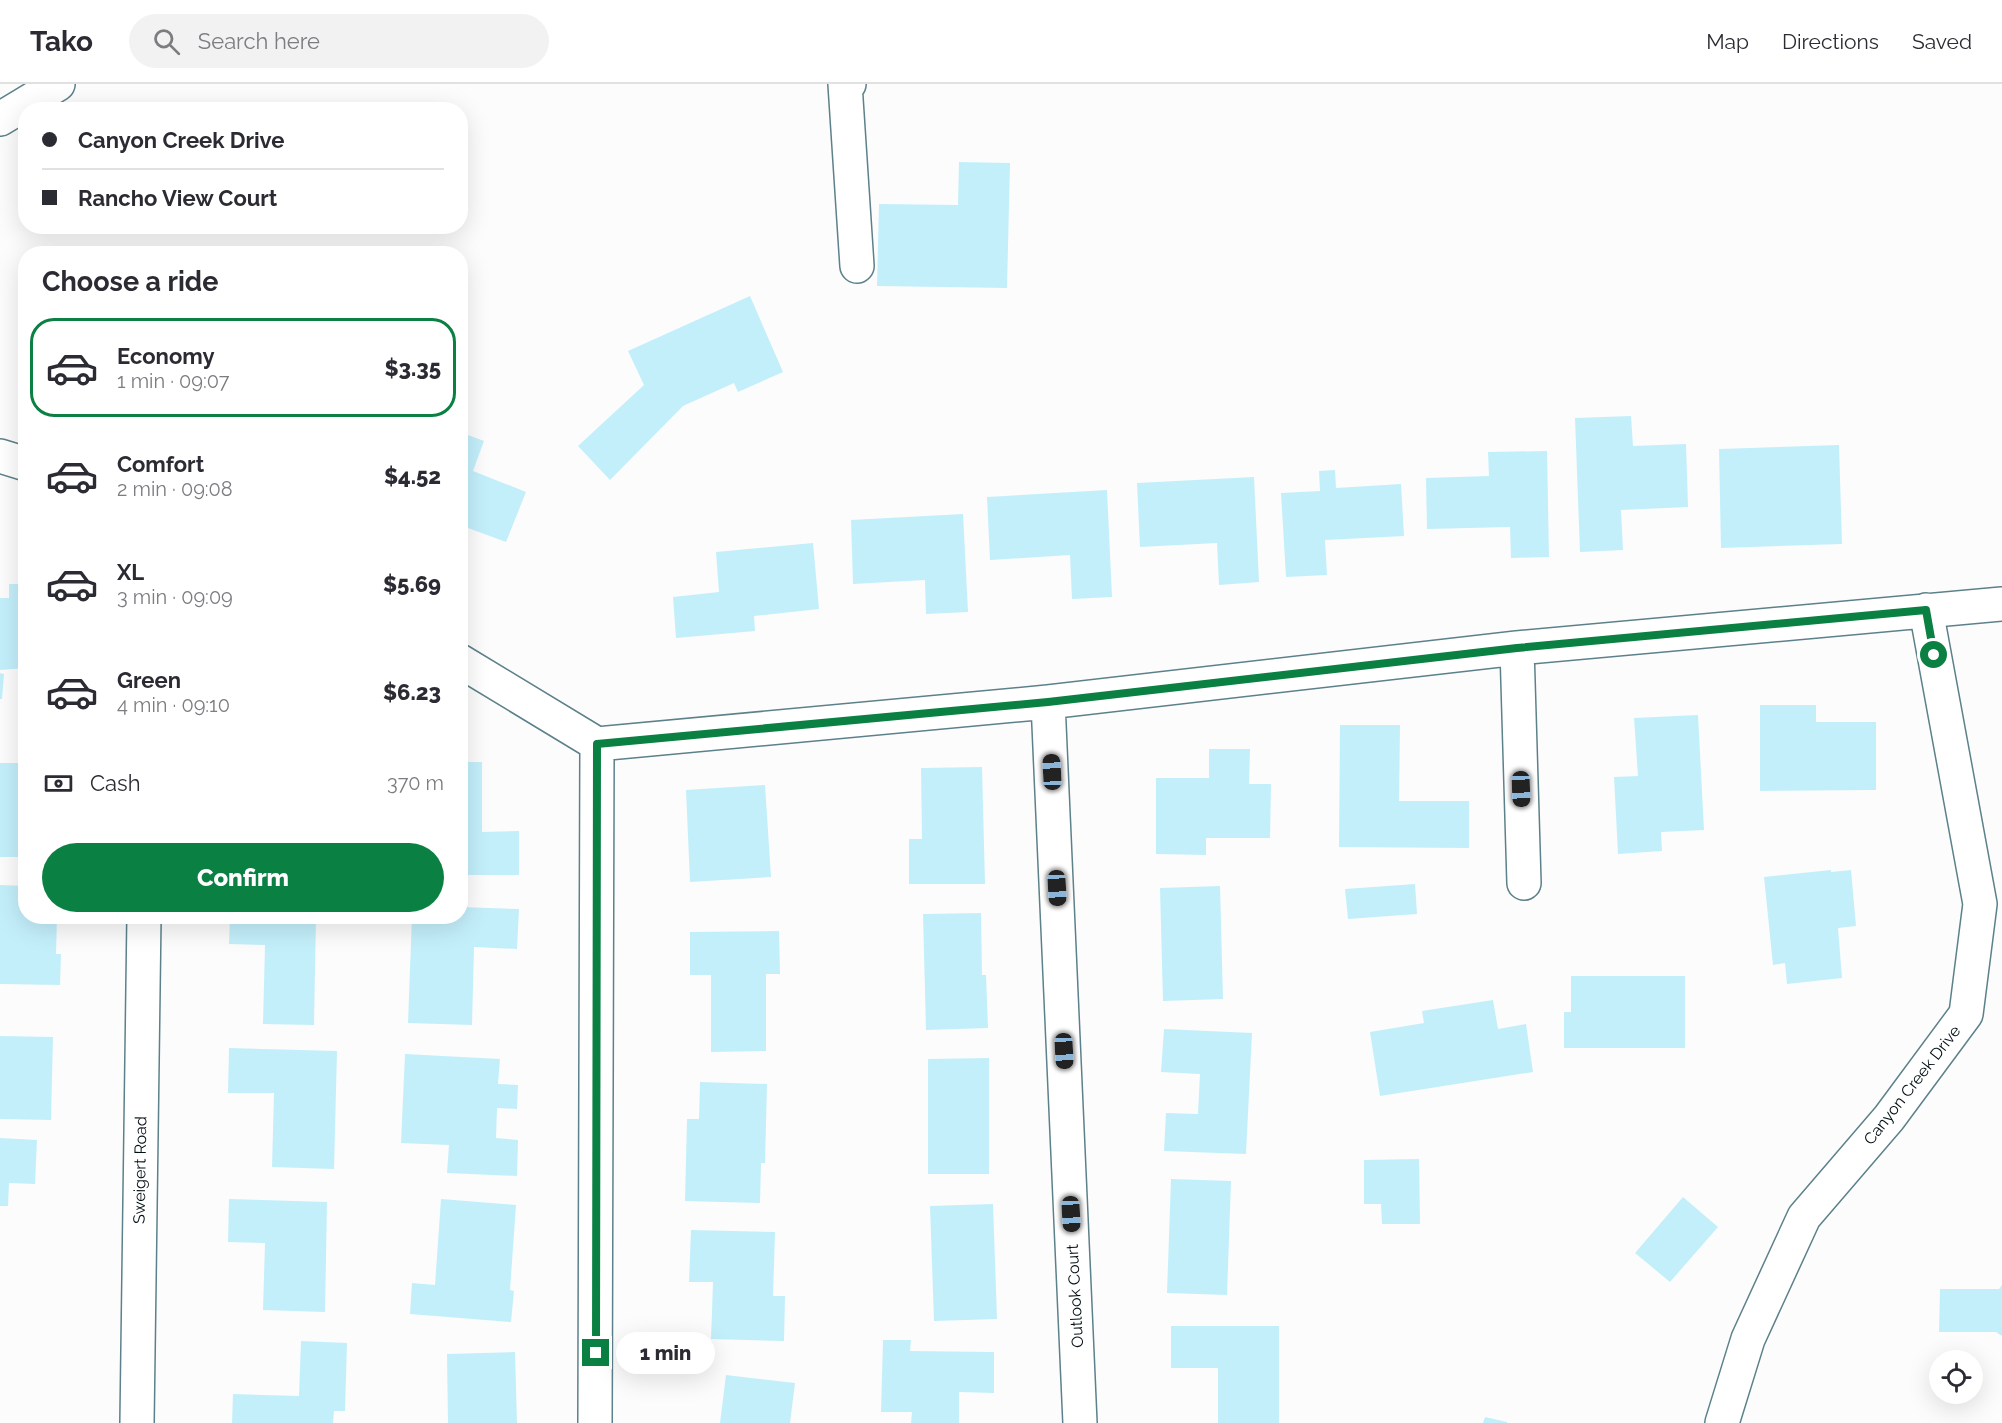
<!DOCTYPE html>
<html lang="en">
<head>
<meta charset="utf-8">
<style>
  body { margin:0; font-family:Raleway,sans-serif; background:#f2f2f3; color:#2b2b33; height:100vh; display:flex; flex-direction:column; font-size:22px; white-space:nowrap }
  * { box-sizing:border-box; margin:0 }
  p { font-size:20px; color:#7c7c81 }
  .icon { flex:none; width:33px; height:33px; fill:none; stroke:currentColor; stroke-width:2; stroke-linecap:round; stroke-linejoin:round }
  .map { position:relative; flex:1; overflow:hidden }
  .side { position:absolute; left:18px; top:162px; width:450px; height:678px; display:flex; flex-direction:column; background:#fff; border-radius:24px; box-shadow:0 6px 24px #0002 }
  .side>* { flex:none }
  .guide { position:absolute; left:18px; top:18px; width:450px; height:132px; border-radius:24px; box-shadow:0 6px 24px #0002; display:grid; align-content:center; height:132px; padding:0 24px; background:#fff }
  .buttons { position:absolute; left:1929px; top:1266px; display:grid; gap:12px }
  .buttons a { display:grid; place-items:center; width:54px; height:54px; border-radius:50%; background:#fff; box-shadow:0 6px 24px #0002; font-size:30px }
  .end { position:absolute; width:27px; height:27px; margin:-14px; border:8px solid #0b8043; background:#fff; box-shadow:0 0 0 3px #fff }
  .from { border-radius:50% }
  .bubble { position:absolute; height:42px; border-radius:21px; background:#fff; box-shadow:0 6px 24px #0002; font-size:20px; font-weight:800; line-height:42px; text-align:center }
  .car { position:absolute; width:18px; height:36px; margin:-18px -9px; border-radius:8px; box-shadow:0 0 4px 2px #0007; background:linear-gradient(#222 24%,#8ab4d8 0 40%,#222 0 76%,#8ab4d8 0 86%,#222 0) }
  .guide b { display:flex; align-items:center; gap:21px; height:57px; font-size:22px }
  .guide b+b { border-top:2px solid #e1e1e2 }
  .guide i { width:15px; height:15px; background:#2b2b33 }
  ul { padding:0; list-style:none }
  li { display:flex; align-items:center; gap:18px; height:99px; margin:0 12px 9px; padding:0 12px; border:3px solid transparent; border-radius:24px }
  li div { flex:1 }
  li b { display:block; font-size:22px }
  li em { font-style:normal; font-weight:800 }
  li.selected { border-color:#0b8043 }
  li>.icon { width:54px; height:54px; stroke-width:1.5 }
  h2 { padding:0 24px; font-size:27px; line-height:72px }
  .pay { display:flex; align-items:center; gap:15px; height:66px; padding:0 24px; font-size:22px }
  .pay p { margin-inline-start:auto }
  .action { display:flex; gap:12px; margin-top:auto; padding:12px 24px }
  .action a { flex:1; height:69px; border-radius:36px; background:#0b8043; color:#fff; font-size:24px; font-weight:800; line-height:69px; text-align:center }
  header { display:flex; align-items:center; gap:36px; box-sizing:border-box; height:84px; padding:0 30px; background:#fff; border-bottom:2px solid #e1e1e2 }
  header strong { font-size:28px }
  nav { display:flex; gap:33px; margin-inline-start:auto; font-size:21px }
  .search { width:420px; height:54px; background:#f2f2f3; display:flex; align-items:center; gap:15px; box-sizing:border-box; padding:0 21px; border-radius:33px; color:#7c7c81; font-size:22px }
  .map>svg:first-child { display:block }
</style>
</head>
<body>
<header>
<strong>Tako</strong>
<div class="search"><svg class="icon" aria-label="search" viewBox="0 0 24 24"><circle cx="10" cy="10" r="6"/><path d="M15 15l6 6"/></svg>Search here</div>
<nav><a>Map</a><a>Directions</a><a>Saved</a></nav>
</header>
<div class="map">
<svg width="2002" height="1339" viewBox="0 0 2002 1339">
  <rect width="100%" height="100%" fill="#fcfcfc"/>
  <path fill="#c3effb" d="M959,78l51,1 -3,125 -130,-2 2,-82 79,1z
    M750,212l33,76 -45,20 -4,-9 -51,23 -73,74 -32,-34 66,-61 -16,-34z
    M1631,332l2,30 53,-2 2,63 -67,3 2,40 -43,2 -5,-134z
    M460,348l24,9 -11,30 53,21 -20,50 -46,-17z
    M1839,361l3,99 -121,4 -2,-99z
    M1547,367l2,106 -38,1 -1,-31 -83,2 -1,-51 63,-2 -1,-24z
    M1335,386l1,18 65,-4 3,52 -79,4 2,35 -41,2 -5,-84 39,-2 -1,-20z
    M1254,393l5,105 -40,3 -2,-42 -77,4 -3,-64z
    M1107,406l5,107 -40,2 -2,-44 -80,5 -3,-63z
    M963,430l5,98 -42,2 -1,-34 -72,4 -2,-64z
    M813,459l6,66 -65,7 1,15 -79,7 -3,-41 46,-5 -3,-40z
    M9,500h17v84l-26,2v-72h9z
    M0,589l4,1 -2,25h-2z
    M1760,621h56v17h60v68l-116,1z
    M1698,631l6,115 -43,2 1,19 -44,3 -4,-77 24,-1 -4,-58z
    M1340,641h60l-1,76h70v47l-130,-1z
    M1209,665h41l-1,35h22l-1,54h-64v17l-50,-1v-76h53z
    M460,678h22v70l37,-1v44h-59z
    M0,679h26v94h-26z
    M982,683l3,117h-76v-45h13l-1,-71z
    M765,701l6,92 -81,5 -4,-92z
    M1831,786v2l20,-2 5,56 -18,2 4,50 -55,6 -2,-21 -12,2 -9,-88z
    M1415,800l2,30 -69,5 -3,-30z
    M0,801l26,1v30h31l-1,38h5l-1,31 -60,-1z
    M1220,802l3,113 -60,2 -3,-113z
    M460,823l59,2 -2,40 -43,-2 -2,78 -64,-2 4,-107h48z
    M981,829l1,62h4l2,53 -62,2 -3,-116z
    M230,832h86l-2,109 -51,-1 2,-79 -36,-1z
    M779,847l1,43h-14v77l-55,1v-77h-21v-43z
    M1571,892h114v72h-121v-36h7z
    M1493,916l5,29 28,-5 7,48 -153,24 -10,-64 54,-9 -2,-12z
    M1164,945l88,4 -6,121 -82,-3 2,-38 32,1 2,-40 -39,-2z
    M0,952l53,1 -2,83 -51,-1z
    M229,964l108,3 -3,118 -62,-2 2,-74h-46z
    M405,970l95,5 -2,25 20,1 -1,24 -20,-1 -1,30 22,2 -1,36 -70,-3 2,-28 -48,-2z
    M989,974v116h-61v-115z
    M700,998l67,2 -2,79h-4l-1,40 -75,-2 2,-82h12z
    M0,1054l37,2 -2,44 -26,-1 -1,23h-8z
    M1419,1075l1,65h-38l-1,-20h-17v-44z
    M1171,1095l60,2 -4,114 -60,-2z
    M1683,1113l35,30 -48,55 -35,-29z
    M229,1115l98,3 -2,110 -62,-2 2,-67 -37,-1z
    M441,1115l75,6 -6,85 4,1 -3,31 -101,-8 2,-31 23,2z
    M993,1120l4,115 -63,2 -4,-115z
    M691,1146l84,2 -2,64h12l-1,45 -73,-2 2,-57h-24z
    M2002,1201v51l-6,-4h-57l1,-43h59z
    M1171,1242h108v97h-61v-55h-47z
    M883,1256h28l-1,11 84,1v41l-35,-1v31h-48l1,-11h-31z
    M301,1257l46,2 -2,68h-11l-1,12h-101l1,-29 66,2z
    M515,1268l2,71h-69l-1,-69z
    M726,1291l69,8 -5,40h-70z
    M1485,1333l22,5v1h-24z"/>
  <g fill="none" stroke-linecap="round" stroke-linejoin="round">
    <defs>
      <path id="minor" d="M849,0h-4l12,182
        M0,35l58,-35
        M0,372l26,8
        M1517,564l7,235
        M460,577l137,83 451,-42 469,-54 485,-44
        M1048,618l32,721
        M137,1339l7,-507
        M595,1339l2,-679
        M1722,1339l26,-84 56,-122 85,-99 77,-104 14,-110 -54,-294"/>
    </defs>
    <use href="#minor" stroke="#5c818a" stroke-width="36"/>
    <use href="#minor" stroke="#fff" stroke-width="33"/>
  </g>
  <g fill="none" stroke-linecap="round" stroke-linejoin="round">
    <path stroke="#0b8043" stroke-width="8" d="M596,1269l1,-609 451,-42 469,-54 409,-38 8,45"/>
  </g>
  <g text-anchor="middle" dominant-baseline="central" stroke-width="5" stroke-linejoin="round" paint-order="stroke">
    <g font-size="16" fill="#020e12" stroke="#fff">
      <text transform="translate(1912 1001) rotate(-52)">Canyon Creek Drive</text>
      <text transform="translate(140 1086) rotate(-89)">Sweigert Road</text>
      <text transform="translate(1075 1212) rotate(-93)">Outlook Court</text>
    </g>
  </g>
</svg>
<div class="buttons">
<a><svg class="icon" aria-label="locate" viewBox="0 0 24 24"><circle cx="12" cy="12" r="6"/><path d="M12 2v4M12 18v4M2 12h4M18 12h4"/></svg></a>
</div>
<i class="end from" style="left:1934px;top:571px"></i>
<i class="end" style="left:596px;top:1269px"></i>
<div class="bubble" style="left:616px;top:1248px;width:99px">1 min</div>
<i class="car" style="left:1052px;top:688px;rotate:357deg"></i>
<i class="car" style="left:1521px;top:705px;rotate:178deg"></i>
<i class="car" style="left:1057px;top:804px;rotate:177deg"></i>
<i class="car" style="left:1064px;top:967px;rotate:177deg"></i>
<i class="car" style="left:1071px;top:1130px;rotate:177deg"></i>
<div class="guide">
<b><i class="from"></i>Canyon Creek Drive</b>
<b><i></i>Rancho View Court</b>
</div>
<section class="side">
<h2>Choose a ride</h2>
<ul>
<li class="selected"><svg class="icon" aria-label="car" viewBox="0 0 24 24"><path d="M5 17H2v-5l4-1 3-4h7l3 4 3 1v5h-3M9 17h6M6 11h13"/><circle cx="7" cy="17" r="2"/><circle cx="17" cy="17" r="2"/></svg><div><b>Economy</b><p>1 min · 09:07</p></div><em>$3.35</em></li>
<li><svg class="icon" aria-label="car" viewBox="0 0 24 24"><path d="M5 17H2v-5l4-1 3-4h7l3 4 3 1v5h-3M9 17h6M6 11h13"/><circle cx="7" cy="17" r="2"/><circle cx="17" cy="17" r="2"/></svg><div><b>Comfort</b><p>2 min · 09:08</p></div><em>$4.52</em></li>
<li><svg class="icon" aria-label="car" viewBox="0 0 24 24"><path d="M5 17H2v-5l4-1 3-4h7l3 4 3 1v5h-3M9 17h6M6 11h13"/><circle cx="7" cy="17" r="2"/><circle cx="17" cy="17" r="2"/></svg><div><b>XL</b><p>3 min · 09:09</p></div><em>$5.69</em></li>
<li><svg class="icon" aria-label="car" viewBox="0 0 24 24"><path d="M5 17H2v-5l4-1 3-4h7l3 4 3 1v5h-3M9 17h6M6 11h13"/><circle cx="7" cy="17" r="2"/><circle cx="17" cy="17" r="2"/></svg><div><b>Green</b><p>4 min · 09:10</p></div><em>$6.23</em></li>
</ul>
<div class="pay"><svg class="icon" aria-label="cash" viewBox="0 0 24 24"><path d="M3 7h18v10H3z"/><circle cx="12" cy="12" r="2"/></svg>Cash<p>370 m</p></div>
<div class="action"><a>Confirm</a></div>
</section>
</div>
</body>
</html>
